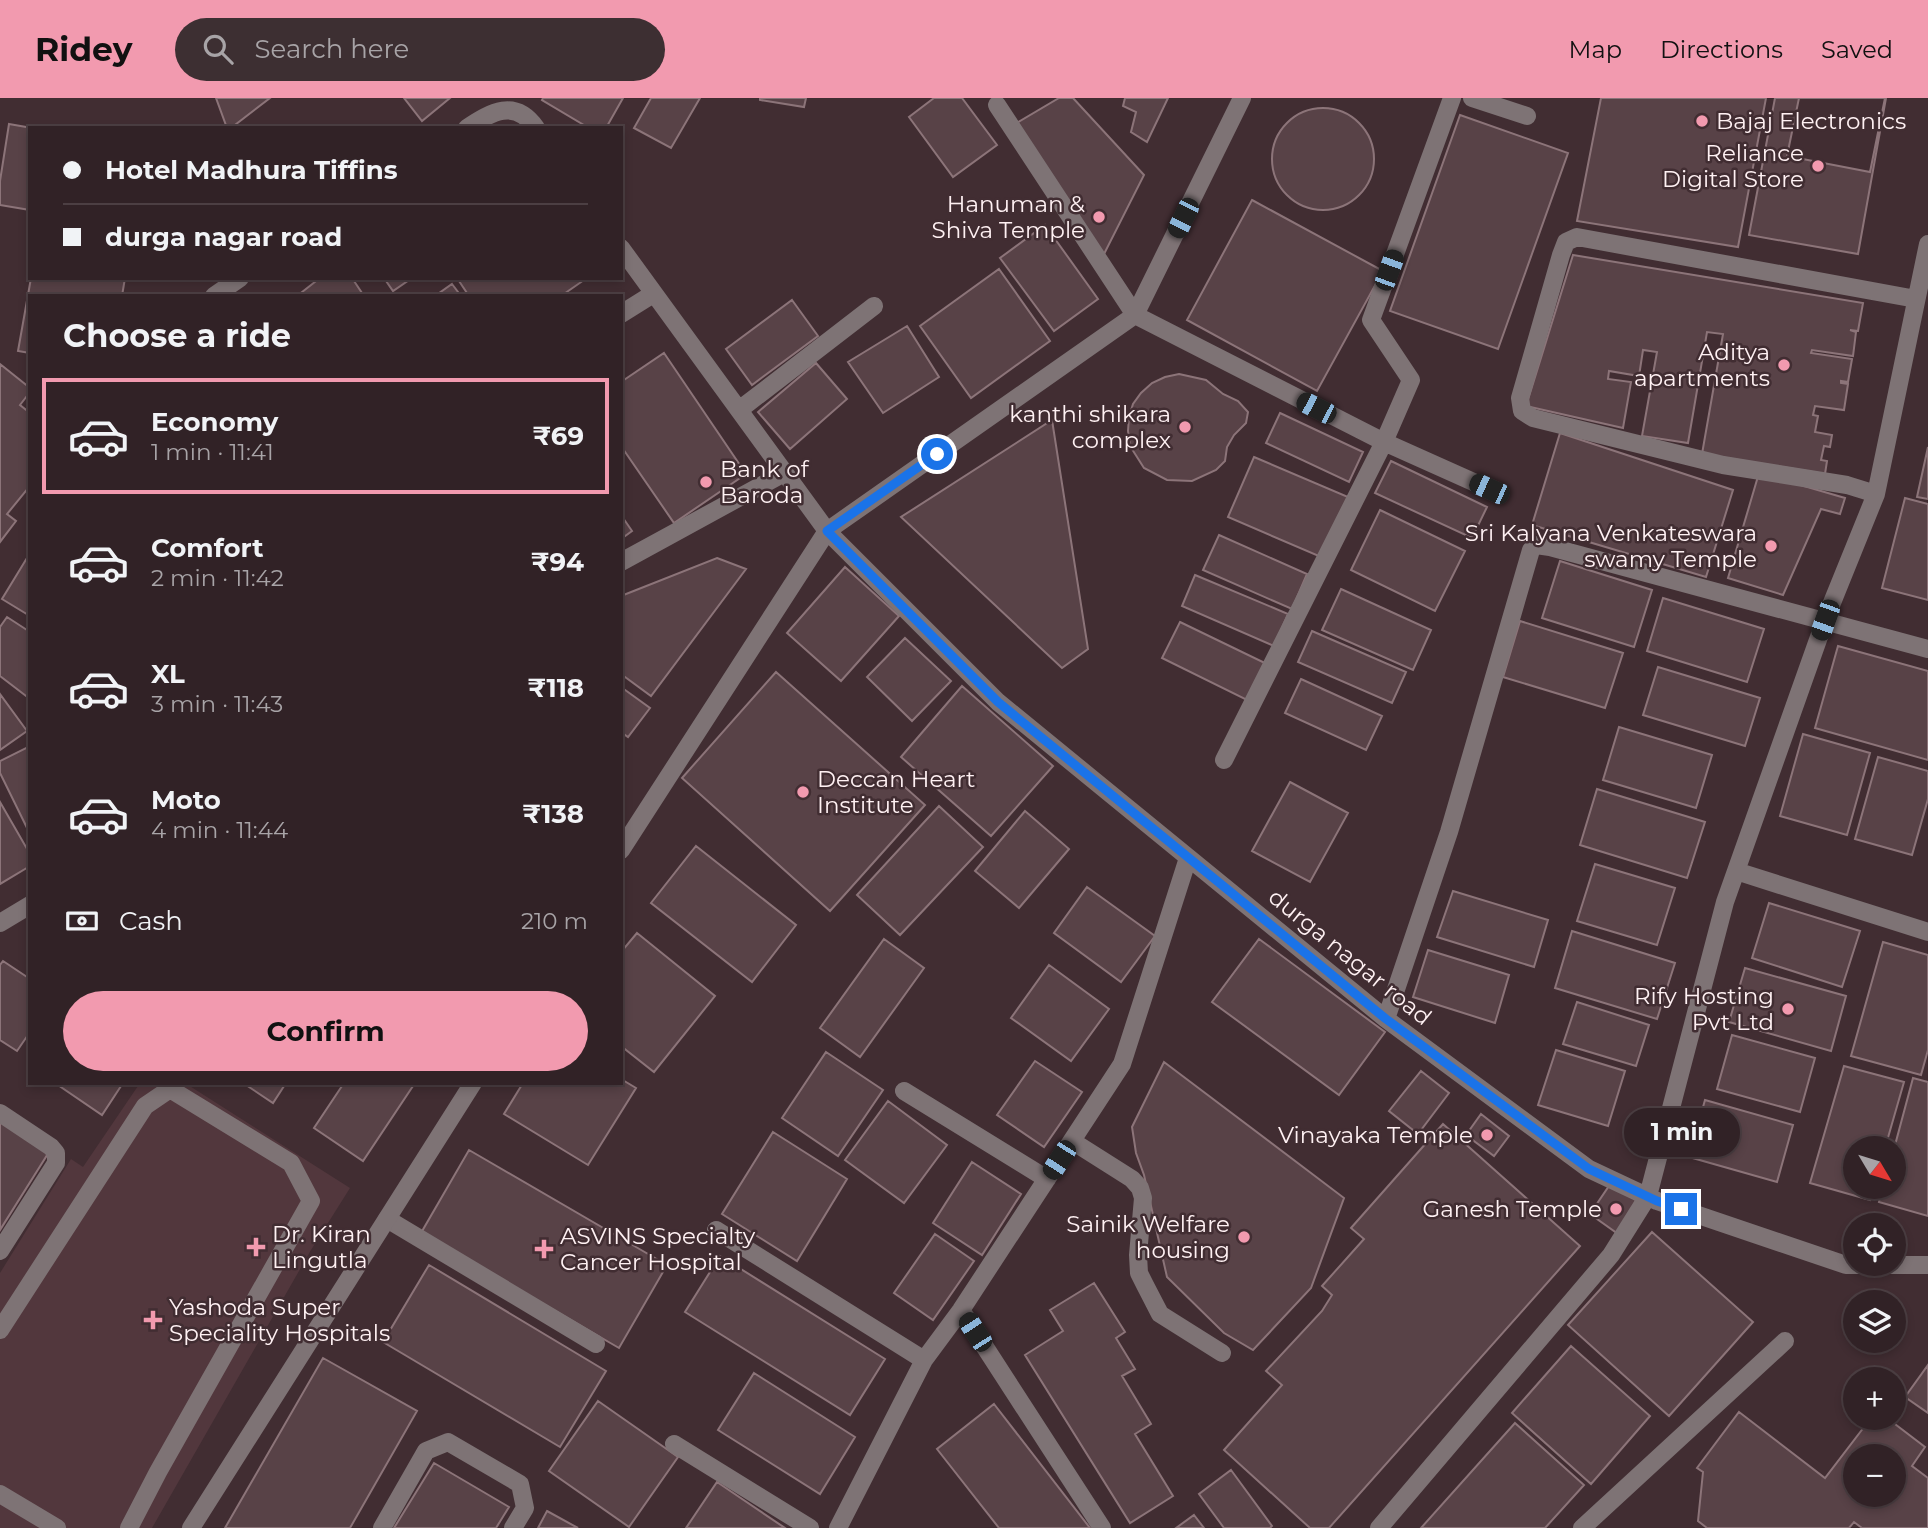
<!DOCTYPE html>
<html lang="en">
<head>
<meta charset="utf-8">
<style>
  body { margin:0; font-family:Montserrat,sans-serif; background:#3d2f32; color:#f1f3f6; height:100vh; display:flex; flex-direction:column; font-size:26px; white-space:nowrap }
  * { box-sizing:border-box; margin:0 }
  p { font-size:23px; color:#a8a4a7 }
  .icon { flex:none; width:38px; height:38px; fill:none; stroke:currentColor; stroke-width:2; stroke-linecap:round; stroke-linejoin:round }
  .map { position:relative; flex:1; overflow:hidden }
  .panel { position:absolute; left:28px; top:196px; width:595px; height:791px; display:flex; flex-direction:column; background:#312226; border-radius:0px; box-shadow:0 4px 10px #0003,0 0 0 2px #4c3f43 }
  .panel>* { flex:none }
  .guide { position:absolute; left:28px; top:28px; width:595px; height:154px; border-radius:0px; box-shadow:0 4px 10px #0003,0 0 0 2px #4c3f43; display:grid; align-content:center; height:154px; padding:0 35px; background:#312226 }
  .needle { width:46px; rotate:128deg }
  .tools { position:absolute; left:1843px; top:1038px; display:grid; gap:14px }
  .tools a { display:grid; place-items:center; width:63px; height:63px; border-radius:50%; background:#312226; box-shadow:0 4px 10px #0003,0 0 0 2px #4c3f43; font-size:35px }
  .end { position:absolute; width:32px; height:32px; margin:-16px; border:9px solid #1a73e8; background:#fff; box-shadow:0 0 0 4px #fff }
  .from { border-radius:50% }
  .bubble { position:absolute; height:49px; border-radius:24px; background:#312226; box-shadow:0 4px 10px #0003,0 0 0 2px #4c3f43; font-size:23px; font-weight:700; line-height:49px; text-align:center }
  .car { position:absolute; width:21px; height:42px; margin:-21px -10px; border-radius:9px; box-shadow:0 0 5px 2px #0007; background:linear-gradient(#222 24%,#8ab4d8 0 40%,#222 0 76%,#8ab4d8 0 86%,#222 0) }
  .guide b { display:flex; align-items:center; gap:24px; height:66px; font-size:26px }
  .guide b+b { border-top:2px solid #4c3f43 }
  .guide i { width:18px; height:18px; background:#f1f3f6 }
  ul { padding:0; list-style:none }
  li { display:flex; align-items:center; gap:21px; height:116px; margin:0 14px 10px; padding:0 21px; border:4px solid transparent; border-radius:0px }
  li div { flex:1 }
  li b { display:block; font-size:26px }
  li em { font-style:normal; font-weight:700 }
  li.selected { border-color:#f29aaf }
  li>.icon { width:63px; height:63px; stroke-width:1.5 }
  h2 { padding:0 35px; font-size:32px; line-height:84px }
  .pay { display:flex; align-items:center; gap:18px; height:77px; padding:0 35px; font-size:26px }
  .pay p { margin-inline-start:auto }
  .button { display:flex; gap:14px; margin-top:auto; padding:14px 35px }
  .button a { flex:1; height:80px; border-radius:42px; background:#f29aaf; color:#111; font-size:28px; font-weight:700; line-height:80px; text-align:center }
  header { display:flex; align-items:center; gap:42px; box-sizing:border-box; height:98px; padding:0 35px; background:#f29aaf; color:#111 }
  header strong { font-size:33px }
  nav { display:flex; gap:38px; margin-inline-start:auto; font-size:24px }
  .search { width:490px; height:63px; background:#3d2f32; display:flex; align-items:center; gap:18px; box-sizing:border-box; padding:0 24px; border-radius:38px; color:#a8a4a7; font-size:26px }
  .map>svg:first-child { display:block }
</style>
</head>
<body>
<header>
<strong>Ridey</strong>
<div class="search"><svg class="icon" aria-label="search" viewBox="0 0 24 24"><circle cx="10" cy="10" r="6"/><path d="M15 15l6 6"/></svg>Search here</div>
<nav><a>Map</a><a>Directions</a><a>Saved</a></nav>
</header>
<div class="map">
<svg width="1928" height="1430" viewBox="0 0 1928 1430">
  <rect width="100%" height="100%" fill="#412d32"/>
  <path fill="#52373d" d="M140,985h45l165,105 -39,62 -159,278h-152v-255l71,-114 12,8z"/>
  <path fill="#584247" stroke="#8c7479" stroke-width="2" fill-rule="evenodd" d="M216,0h54l-39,30h-4z
    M404,0h46l-28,23z
    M543,0h80l-17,30h-17l-47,-28z
    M651,0h49l-29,50 -37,-20z
    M760,0h46l-2,9 -44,-7z
    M934,0h28l35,47 -44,32 -44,-60z
    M1059,0h14l71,77 -42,83 -87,-134z
    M1125,0h43l-21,44 -16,-10 5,-20 -13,-6z
    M1601,0h165l-28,149 -161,-26z
    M1775,0h111l-28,156 -109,-19z
    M1799,0h86l-15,74 -83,-16z
    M1272 61a51 51 0 1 1 102 0a51 51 0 1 1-102 0Z
    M1460,17l108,38 -70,196 -108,-38z
    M9,26l23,4h-2v82l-30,-5v-24z
    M1252,102l131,71 -66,120 -130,-71z
    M1045,127l53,74 -44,32 -54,-73z
    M1573,157l290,48 -5,28 -8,-1 6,2 -3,24 -41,-6 -1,3 41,6 -4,23 -7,-1v2l7,1 -4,26 -29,-4 -2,9 5,1 -3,16 17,3 -2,12 -6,-1 -3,14 6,1 -2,13 -123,-20 21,-120 -16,-2 -19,111 -46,-7 15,-84 -14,-2 -4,26 -30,-5 -1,8 23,3 -8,46 -97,-22z
    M999,171l51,72 -79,57 -51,-72z
    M31,180h94l-3,18h-92v57l-12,-2z
    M320,180h32l12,18h-67z
    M384,180h28l-19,13z
    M457,180h126l1,2 -23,16h-92z
    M452,186l9,12h-26z
    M792,202l26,36 -66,49 -26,-36z
    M907,228l32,51 -56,36 -35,-51z
    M664,255l82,121 -72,49 -53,-77v-64z
    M816,265l31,36 -57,50 -32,-37z
    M0,266l30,24v4l-10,13 10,8v73l-23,28 9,7 -16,21z
    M1179,276l27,6 17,14 15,7 10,11 -2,11 -12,12 -7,12 -2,14 -9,9 -24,11 -25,-1 -23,-12 -14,-22 -2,-15 1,-14 4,-13 8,-11 11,-10 13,-6z
    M1280,315l83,39 -14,30 -83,-39z
    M1052,322l36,229 -26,19 -161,-151z
    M1560,335l173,57 -27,87 -174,-52z
    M1928,349v52l-11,-2z
    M1254,359l94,40 -27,60 -93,-40z
    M1391,363l96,46 -15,31 -97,-45z
    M1759,375l86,25 -5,16 -19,-5 -38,86 -55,-17z
    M1905,400l23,6v96l-46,-12z
    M1380,412l85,41 -30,60 -84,-41z
    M621,417l11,16 -11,8z
    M1219,437l88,39 -15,35 -89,-39z
    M30,455v63l-28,-17z
    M717,460l29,11 -95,127 -30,-22v-78z
    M1560,463l92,29 -18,57 -92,-29z
    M845,469l54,49 -58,65 -54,-48z
    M1195,477l93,39 -14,32 -92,-40z
    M1341,491l90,41 -18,40 -91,-40z
    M1663,500l101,31 -17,53 -100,-31z
    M7,519l23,15v67l-30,-23v-49z
    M1520,523l103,32 -18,55 -102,-31z
    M1180,524l89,43 -18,37 -89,-44z
    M1312,533l94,41 -14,31 -94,-41z
    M905,540l46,43 -39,40 -45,-44z
    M1838,548l90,25v89l-113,-32z
    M1658,569l102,31 -15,48 -102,-31z
    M776,574l149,133 -95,106 -148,-133z
    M1301,581l81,37 -16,34 -81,-37z
    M962,588l91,80 -62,70 -90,-79z
    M621,589l29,21 -22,29 -7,-5z
    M0,596l27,37 -27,19z
    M1619,629l93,28 -16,53 -93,-28z
    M1803,636l67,19 -23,82 -67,-19z
    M30,648v88l-30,-61v-12z
    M1878,659l50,14v28l-16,56 -57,-16z
    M1290,684l58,31 -38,69 -58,-31z
    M1597,691l108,33 -18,56 -107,-33z
    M0,704l30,52v12l-30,18z
    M939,708l44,41 -83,88 -43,-40z
    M1025,713l44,38 -50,59 -44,-37z
    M696,748l100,79 -44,57 -101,-79z
    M1595,766l80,24 -18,57 -80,-24z
    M1087,789l68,49 -34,46 -67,-49z
    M1453,793l95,29 -14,47 -97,-30z
    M1769,805l91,28 -18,56 -90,-29z
    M1572,833l103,32 -18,56 -102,-31z
    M637,835l78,63 -61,76 -33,-26v-94z
    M884,841l40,29 -64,89 -40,-29z
    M1259,841l126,93 -46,63 -127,-93z
    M1883,844l45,13v95l-7,25 -70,-19z
    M1428,852l81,25 -14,48 -82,-26z
    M3,863l27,18v53l-13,19 -17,-11v-75z
    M1049,867l60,44 -38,52 -60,-43z
    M1745,870l101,28 -15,55 -102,-29z
    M1577,904l72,23 -13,41 -73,-22z
    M1732,937l83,23 -15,54 -83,-23z
    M1556,952l69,21 -17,55 -70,-21z
    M826,954l57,38 -45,66 -56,-38z
    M1035,963l47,31 -38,55 -47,-32z
    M1164,964l180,136 -33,90 -58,62 -29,-17 -57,-56 -23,-102 -8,-22 -4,-26z
    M1844,968l60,16 -19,66h-30v38h19l-4,14 -60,-17z
    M1421,973l28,22 -31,41 -29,-23z
    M1913,980l15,4v134l-49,-14 4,-16h11v-37z
    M621,981l15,9 -48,77 -84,-51 19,-31h98z
    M55,985h68l-21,32z
    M243,985h43l-13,20z
    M344,985h71l-52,78 -49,-33z
    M1705,1002l88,25 -16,57 -88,-25z
    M888,1003l59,44 -43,58 -59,-43z
    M1481,1016l28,22 -15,20 -28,-21z
    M0,1023l49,31 -49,78z
    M1443,1026l137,122 -251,282h-19l-86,-78 58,-65 -16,-14 56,-60 10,-16 -10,-9 42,-47 -13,-11z
    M773,1034l74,47 -50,82 -75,-47z
    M469,1052l198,115 -48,83 -198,-115z
    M972,1064l49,32 -39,61 -49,-32z
    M1611,1085l32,22 -22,31 -31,-22z
    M1652,1134l101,90 -84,94 -101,-91z
    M935,1136l39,27 -41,59 -39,-27z
    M720,1158l165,103 -35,56 -165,-103z
    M429,1167l177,106 -46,76 -177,-105z
    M1094,1185l31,49 -9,6 19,31 -13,7 29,48 -16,10 38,62 -43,27 -105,-168 38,-24 -13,-21z
    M1571,1248l79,70 -59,68 -79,-71z
    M323,1260l94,53 -67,117h-125z
    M1928,1267v48l-23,-16z
    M754,1275l101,64 -35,57 -102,-64z
    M598,1303l80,56 -49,70 -80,-56z
    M994,1306l96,124h-91l-62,-79z
    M1739,1314l86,66 46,-60h16l38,29 -13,19 16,12v50h-66l-8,-6 -5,6h-142l-9,-7 5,-49 -6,-4zM1855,1358h39v38h-39z
    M1515,1325l69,62 -39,43h-124z
    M434,1365l75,44 -13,21h-102z
    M1231,1372l41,56 -2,2h-46l-25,-34z
    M717,1384l68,46h-99z
    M547,1413l31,17h-40z
    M1194,1417l10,13h-28z"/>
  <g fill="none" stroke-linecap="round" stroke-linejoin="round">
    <path stroke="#7e7375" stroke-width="18" d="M0,1015l51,34 5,6v10l-56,88
      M1072,1043l60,38 8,9 3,10 -5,57 1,18 6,12 15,29 62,39
      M387,1121l209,125
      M0,1232l145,-224 25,-17 121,74 20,38 -153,271 -29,56
      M0,1396l57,34
      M382,1430l44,-77 22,-9 72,42 5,24 -12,20
      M1379,1430l232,-273 37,-59"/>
    <path stroke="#7e7375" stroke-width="18" d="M1472,0l55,18
      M997,7l138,210 249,127 105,47
      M467,30c24,-16 48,-30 69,0
      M621,150l206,283 171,171 388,317 203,150 68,32 189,64h82
      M214,198l26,-18
      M621,216l32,-20
      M739,312l135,-104
      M1876,396l-29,-9 -124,-20 -190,-47 -11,-7 -2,-13 41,-143 5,-13 11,-5 339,62
      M621,464l163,-89
      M1224,662l160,-318 27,-62 -40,-60 81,-222
      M621,752l206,-319 308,-216 107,-217
      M1736,773l192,61
      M0,825l30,-18
      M1386,921l63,-187 82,-282 5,-5 14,2 378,102
      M904,993l143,88
      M1648,1098l77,-294 100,-282 51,-126 52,-250
      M716,1132l208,130
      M961,1212l141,218
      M674,1346l136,84
      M191,1430l282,-445
      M838,1430l86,-168 37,-50 161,-246 66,-206
      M1582,1430l203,-187"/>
  </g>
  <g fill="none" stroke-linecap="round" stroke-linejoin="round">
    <path stroke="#1a73e8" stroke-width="9" d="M937,356l-110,77 171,171 388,317 203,150 68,32 24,8"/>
  </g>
  <g fill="#f29aaf" stroke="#412d32" stroke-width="2.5">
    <circle cx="1702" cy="23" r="7"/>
    <circle cx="1818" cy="68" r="7"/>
    <circle cx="1099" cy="119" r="7"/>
    <circle cx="1784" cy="267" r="7"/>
    <circle cx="1185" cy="329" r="7"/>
    <circle cx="706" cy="384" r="7"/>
    <circle cx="1771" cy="448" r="7"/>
    <circle cx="803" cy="694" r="7"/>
    <circle cx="1788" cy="911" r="7"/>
    <circle cx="1487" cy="1037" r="7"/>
    <circle cx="1616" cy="1111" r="7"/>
    <circle cx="1244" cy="1139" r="7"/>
    <path d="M252.5 1138.5h7v7h7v7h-7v7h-7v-7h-7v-7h7z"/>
    <path d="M540.5 1140.5h7v7h7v7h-7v7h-7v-7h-7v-7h7z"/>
    <path d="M149.5 1211.5h7v7h7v7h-7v7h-7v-7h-7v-7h7z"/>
  </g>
  <g text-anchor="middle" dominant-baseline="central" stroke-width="5" stroke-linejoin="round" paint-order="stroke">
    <g font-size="23" fill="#fff1f3" stroke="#412d32" text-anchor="end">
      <text x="1716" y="23" text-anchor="start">Bajaj Electronics</text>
      <text x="1804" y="55">Reliance<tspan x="1804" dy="26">Digital Store</tspan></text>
      <text x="1085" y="106">Hanuman &amp;<tspan x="1085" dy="26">Shiva Temple</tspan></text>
      <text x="1770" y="254">Aditya<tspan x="1770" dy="26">apartments</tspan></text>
      <text x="1171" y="316">kanthi shikara<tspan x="1171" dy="26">complex</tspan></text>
      <text x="720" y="371" text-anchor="start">Bank of<tspan x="720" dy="26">Baroda</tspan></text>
      <text x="1757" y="435">Sri Kalyana Venkateswara<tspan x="1757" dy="26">swamy Temple</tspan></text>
      <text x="817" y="681" text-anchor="start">Deccan Heart<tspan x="817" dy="26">Institute</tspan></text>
      <text x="1774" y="898">Rify Hosting<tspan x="1774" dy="26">Pvt Ltd</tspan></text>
      <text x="1473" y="1037">Vinayaka Temple</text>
      <text x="1602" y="1111">Ganesh Temple</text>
      <text x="1230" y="1126">Sainik Welfare<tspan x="1230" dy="26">housing</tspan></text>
      <text x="272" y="1136" text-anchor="start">Dr. Kiran<tspan x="272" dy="26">Lingutla</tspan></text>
      <text x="560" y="1138" text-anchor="start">ASVINS Specialty<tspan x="560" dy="26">Cancer Hospital</tspan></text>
      <text x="169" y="1209" text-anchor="start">Yashoda Super<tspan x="169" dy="26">Speciality Hospitals</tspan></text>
    </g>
    <g font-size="23" fill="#fff1f3" stroke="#412d32">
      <text transform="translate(1350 859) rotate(39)">durga nagar road</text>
    </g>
  </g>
</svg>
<div class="tools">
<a><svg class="needle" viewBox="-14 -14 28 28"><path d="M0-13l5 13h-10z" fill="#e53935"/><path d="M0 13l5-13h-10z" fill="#a8a4a7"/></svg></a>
<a><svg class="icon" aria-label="locate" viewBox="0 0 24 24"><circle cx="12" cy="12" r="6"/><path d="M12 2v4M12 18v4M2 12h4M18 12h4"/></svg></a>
<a><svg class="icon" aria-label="layers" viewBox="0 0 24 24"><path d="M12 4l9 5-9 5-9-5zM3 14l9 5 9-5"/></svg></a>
<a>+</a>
<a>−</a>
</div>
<i class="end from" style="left:937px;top:356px"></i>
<i class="end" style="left:1681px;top:1111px"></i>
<div class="bubble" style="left:1624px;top:1010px;width:116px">1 min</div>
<i class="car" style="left:1183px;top:120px;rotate:206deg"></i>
<i class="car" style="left:1389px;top:172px;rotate:20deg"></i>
<i class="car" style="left:1316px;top:310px;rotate:297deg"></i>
<i class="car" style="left:1489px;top:391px;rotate:294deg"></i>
<i class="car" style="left:1825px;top:522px;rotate:200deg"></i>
<i class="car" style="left:1059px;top:1062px;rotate:213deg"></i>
<i class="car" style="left:975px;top:1234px;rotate:327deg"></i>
<div class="guide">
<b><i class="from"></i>Hotel Madhura Tiffins</b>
<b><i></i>durga nagar road</b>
</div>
<section class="panel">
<h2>Choose a ride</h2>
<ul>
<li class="selected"><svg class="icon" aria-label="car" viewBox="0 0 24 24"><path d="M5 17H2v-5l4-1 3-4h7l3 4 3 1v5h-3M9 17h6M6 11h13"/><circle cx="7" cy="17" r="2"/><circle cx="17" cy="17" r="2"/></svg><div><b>Economy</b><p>1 min · 11:41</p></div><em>₹69</em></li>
<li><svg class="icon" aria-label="car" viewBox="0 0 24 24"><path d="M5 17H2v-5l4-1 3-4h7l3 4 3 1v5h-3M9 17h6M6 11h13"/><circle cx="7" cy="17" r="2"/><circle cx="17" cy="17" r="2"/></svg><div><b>Comfort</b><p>2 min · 11:42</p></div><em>₹94</em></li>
<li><svg class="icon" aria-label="car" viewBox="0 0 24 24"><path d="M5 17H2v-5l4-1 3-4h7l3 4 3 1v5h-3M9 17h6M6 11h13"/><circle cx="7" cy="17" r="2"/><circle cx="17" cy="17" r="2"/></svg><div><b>XL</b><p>3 min · 11:43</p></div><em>₹118</em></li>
<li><svg class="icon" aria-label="car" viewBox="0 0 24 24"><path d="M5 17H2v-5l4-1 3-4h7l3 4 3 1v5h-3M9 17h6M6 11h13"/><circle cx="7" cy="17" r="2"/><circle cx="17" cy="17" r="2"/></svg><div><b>Moto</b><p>4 min · 11:44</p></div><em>₹138</em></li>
</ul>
<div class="pay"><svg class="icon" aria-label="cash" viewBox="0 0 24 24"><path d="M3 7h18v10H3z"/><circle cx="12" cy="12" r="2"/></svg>Cash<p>210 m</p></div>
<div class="button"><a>Confirm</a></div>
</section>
</div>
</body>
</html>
